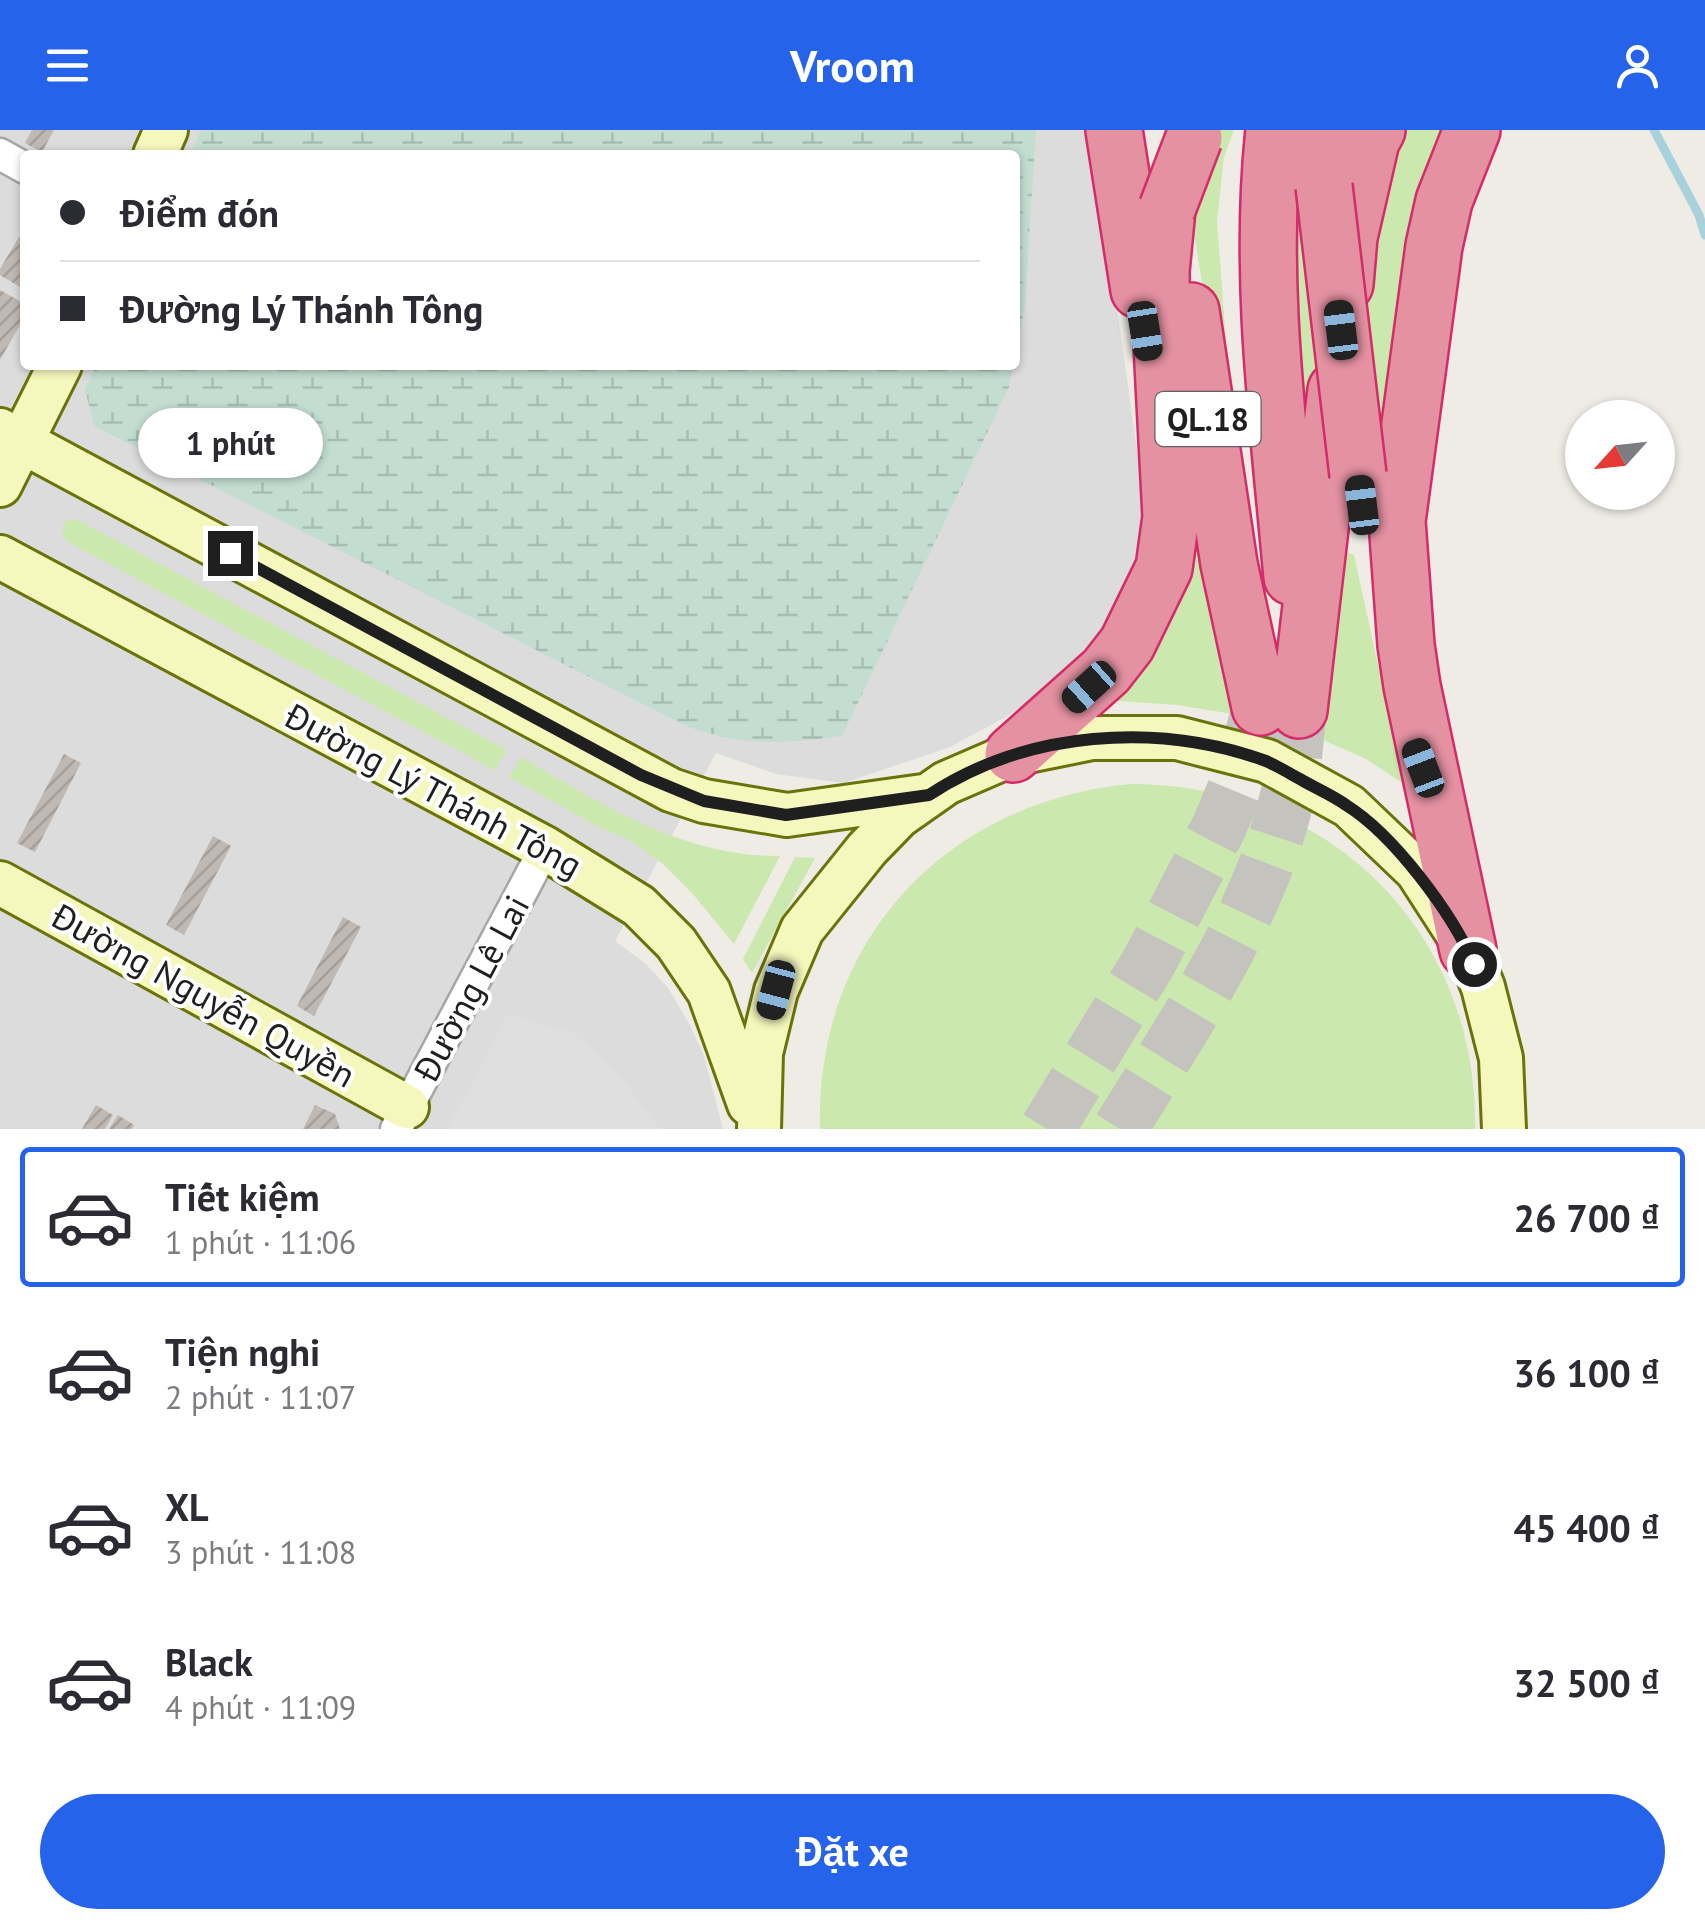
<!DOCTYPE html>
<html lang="vi">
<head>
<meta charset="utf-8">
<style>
  body { margin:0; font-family:"PT Sans",sans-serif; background:#f7f7f7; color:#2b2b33; height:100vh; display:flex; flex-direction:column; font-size:38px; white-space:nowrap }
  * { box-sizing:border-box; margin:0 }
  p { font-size:32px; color:#7c7c81 }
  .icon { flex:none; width:55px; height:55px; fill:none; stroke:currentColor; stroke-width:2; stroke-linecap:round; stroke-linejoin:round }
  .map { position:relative; height:999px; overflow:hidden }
  .drawer { display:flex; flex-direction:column; background:#fff; flex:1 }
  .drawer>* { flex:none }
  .hud { position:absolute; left:20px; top:20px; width:1000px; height:220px; border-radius:10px; box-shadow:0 2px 8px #0004; display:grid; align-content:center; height:220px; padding:0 40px; background:#fff }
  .needle { width:65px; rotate:243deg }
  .fabs { position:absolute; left:1565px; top:270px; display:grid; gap:20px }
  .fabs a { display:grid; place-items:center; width:110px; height:110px; border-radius:50%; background:#fff; box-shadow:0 2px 8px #0004; font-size:50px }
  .end { position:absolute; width:45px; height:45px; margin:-22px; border:12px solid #1f1f1f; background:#fff; box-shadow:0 0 0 5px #fff }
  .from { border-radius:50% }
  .bubble { position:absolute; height:70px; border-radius:35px; background:#fff; box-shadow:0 2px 8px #0004; font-size:32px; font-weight:700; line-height:70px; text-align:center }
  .car { position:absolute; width:30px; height:60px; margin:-30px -15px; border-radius:12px; box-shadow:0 0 8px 2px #0007; background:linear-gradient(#222 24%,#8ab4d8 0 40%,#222 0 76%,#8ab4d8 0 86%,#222 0) }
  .hud b { display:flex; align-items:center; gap:35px; height:95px; font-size:38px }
  .hud b+b { border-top:2px solid #e1e1e2 }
  .hud i { width:25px; height:25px; background:#2b2b33 }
  ul { padding:18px 0 0; list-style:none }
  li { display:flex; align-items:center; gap:30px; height:140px; margin:0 20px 15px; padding:0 20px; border:5px solid transparent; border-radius:10px }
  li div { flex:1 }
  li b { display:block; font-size:38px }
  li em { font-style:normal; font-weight:700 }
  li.selected { border-color:#2563eb }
  li>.icon { width:90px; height:90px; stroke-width:1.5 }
  .cta { display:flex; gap:20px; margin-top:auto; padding:20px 40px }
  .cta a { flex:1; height:115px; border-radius:60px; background:#2563eb; color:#fff; font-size:40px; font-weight:700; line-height:115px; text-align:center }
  header { display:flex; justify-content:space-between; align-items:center; height:130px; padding:0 40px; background:#2563eb; color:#fff; font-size:45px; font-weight:700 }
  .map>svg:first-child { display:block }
</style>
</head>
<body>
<header><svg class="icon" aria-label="menu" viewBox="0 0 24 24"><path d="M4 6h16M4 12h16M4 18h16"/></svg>Vroom<svg class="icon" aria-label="person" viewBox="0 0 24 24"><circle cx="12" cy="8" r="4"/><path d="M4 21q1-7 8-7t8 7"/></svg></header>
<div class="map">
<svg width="1705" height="999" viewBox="0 0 1705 999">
  <defs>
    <pattern id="wetland-marsh" width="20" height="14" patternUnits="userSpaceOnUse" patternTransform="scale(2.5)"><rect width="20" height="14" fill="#c3ddd1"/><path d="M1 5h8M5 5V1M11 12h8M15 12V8" fill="none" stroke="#a7bdb3"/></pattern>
    <pattern id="building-hatch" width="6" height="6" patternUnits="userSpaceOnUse" patternTransform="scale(2.5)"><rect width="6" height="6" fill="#c0b8b2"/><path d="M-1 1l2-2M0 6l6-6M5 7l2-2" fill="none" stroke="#a59e99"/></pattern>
  </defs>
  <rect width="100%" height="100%" fill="#efece6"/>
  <path fill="#dddcdc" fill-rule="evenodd" d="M0,0h1092l49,349v80l-37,73 -56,62 -98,53 -106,36 -68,-9 -60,-21 -101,188 31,23 22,24 22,37 14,31 19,73h-723zM25,25h990v210h-990z"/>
  <path fill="#cbe8ae" d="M1219,0h15l-10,27 -7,64 21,283 -49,-301z
    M1393,0h68l-80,313 -23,-119z
    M1283,73l26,3 20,135 -20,198z
    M1190,358l48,202 -5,24 -56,-9 -59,-4 28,-42z
    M69,390h9l429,230 -12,20 -418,-223 -15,-10 2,-13z
    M1342,420l12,5 24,110 32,123 -44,-29 -45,-20z
    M521,627c80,47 162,100 259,99l-46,88 -42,-51 -29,-29 -32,-23 -40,-18 -82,-46z
    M1130,654c198,0 348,145 345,345h-655c-5,-188 125,-327 310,-345z
    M795,727l20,1 -63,115 -9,-14z"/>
  <path fill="url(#wetland-marsh)" d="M201,0h835l-11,176 -10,50v-201h-825z
    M96,235h917l-4,22 -167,349c-60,8 -98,11 -156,-10l-592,-300 -9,-37z"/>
  <path fill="#dfdfdf" d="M508,884l65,19 48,44 38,52h-211z"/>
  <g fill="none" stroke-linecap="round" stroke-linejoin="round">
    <path stroke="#a8d1db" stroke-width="9" d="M1654,0l45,85 6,20"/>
  </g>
  <path fill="url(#building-hatch)" d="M32,0h22l-12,22 -17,-9z
    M19,107l6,4v49l-25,-15v-6z
    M0,160l25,14v12l-25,44z
    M64,624l17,9 -46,89 -18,-9z
    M213,706l18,10 -47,89 -18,-10z
    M343,787l18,10 -47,89 -17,-10z
    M96,975l17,10 -8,14h-23z
    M315,975l20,9 5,15h-37z
    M118,985l16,10 -2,4h-23z"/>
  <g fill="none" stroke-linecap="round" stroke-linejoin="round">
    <path stroke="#c5c3be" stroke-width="55" stroke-dasharray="55 28" stroke-linecap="butt" d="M1047,999l102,-167 70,-135 22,-53 19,-67
      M1120,999c64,-105 140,-213 168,-335 7,-27 8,-57 11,-84"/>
    <defs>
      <path id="street" d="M0,24l25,14
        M396,999l149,-281"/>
      <path id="secondary" d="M155,25l11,-25
        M0,300l671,360 33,11 83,14 136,-19
        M0,355l60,-120
        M0,427l545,291 94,58 37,37 33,49 40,112
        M0,753l407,224
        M759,999l2,-76 15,-62 26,-61 65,-81 32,-33 47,-33 67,-29 79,-16h85l90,23 82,45 68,65 51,79 15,37 18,71 3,71"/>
      <path id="highway" d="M1114,0l25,160
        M1274,0c-16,149 5,299 18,447
        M1320,0l4,56
        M1345,154l4,-47 22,-96 6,-11
        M1191,181l38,253 31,143
        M1299,580l37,-320
        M1013,624l93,-83 21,-27 37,-76 7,-51 -9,-172 -1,-74 6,-62
        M1468,820l-56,-264 -6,-41 -9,-124 37,-275 10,-45 28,-71"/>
    </defs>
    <use href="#street" stroke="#a6a6a6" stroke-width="35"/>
    <use href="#secondary" stroke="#6a7309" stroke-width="48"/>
    <use href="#highway" stroke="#d42c69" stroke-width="60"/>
    <use href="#street" stroke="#fff" stroke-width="30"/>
    <use href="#secondary" stroke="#f5f7bc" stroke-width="42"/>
    <use href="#highway" stroke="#e491a2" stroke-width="55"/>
    <defs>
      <path id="highway-bridge" d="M1324,56l34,289
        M1167,79l27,-71"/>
    </defs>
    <use href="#highway-bridge" stroke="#d42c69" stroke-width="60" stroke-linecap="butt"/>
    <use href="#highway-bridge" stroke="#e491a2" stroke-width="55"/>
  </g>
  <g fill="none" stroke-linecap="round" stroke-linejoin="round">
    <path stroke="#1f1f1f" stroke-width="12" d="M230,423l411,222 63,26 82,14 143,-20c97,-64 228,-74 337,-34 11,5 23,12 34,18 15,9 32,16 46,26 48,30 106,108 128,159"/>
  </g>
  <g text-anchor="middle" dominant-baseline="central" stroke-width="8" stroke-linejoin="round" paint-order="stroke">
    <rect fill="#fff" stroke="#626262" stroke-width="2.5" x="1155.5" y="262" width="105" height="54" rx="8"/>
    <g font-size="32" font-weight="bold" fill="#1f1f1f">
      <text x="1208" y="289">QL.18</text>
    </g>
    <g font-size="35" fill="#1f1f1f" stroke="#fff">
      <text transform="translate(434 660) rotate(28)">Đường Lý Thánh Tông</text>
      <text transform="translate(471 858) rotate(-62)">Đường Lê Lai</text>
      <text transform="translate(204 865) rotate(29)">Đường Nguyễn Quyền</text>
    </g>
  </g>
</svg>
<div class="fabs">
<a><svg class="needle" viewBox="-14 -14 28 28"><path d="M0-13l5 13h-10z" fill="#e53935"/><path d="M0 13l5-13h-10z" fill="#7c7c81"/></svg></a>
</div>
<i class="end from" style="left:1474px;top:834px"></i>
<i class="end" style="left:230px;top:423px"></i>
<div class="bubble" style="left:138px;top:278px;width:185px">1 phút</div>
<i class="car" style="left:1341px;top:200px;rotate:353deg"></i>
<i class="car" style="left:1145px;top:201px;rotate:171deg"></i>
<i class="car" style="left:1362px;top:375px;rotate:353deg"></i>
<i class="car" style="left:1089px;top:557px;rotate:228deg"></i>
<i class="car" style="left:1423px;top:638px;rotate:339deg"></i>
<i class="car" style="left:776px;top:860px;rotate:195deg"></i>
<div class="hud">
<b><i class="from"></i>Điểm đón</b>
<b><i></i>Đường Lý Thánh Tông</b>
</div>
</div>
<section class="drawer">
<ul>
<li class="selected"><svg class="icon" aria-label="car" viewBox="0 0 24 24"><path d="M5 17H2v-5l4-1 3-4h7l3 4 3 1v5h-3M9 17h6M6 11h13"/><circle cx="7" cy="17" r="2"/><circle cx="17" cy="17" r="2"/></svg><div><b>Tiết kiệm</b><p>1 phút · 11:06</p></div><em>26 700 ₫</em></li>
<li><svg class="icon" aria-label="car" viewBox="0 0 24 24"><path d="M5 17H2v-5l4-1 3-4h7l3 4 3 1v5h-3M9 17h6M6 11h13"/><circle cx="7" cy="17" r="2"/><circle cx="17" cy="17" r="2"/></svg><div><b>Tiện nghi</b><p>2 phút · 11:07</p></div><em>36 100 ₫</em></li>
<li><svg class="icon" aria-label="car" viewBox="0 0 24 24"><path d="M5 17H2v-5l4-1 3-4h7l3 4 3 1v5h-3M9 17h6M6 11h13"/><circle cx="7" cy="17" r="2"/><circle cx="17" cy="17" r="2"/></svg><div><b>XL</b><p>3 phút · 11:08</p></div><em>45 400 ₫</em></li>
<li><svg class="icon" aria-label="car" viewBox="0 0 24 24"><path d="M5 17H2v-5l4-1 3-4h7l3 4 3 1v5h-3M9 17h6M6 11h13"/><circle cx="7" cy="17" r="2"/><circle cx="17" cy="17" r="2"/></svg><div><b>Black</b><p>4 phút · 11:09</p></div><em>32 500 ₫</em></li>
</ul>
<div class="cta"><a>Đặt xe</a></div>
</section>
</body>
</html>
